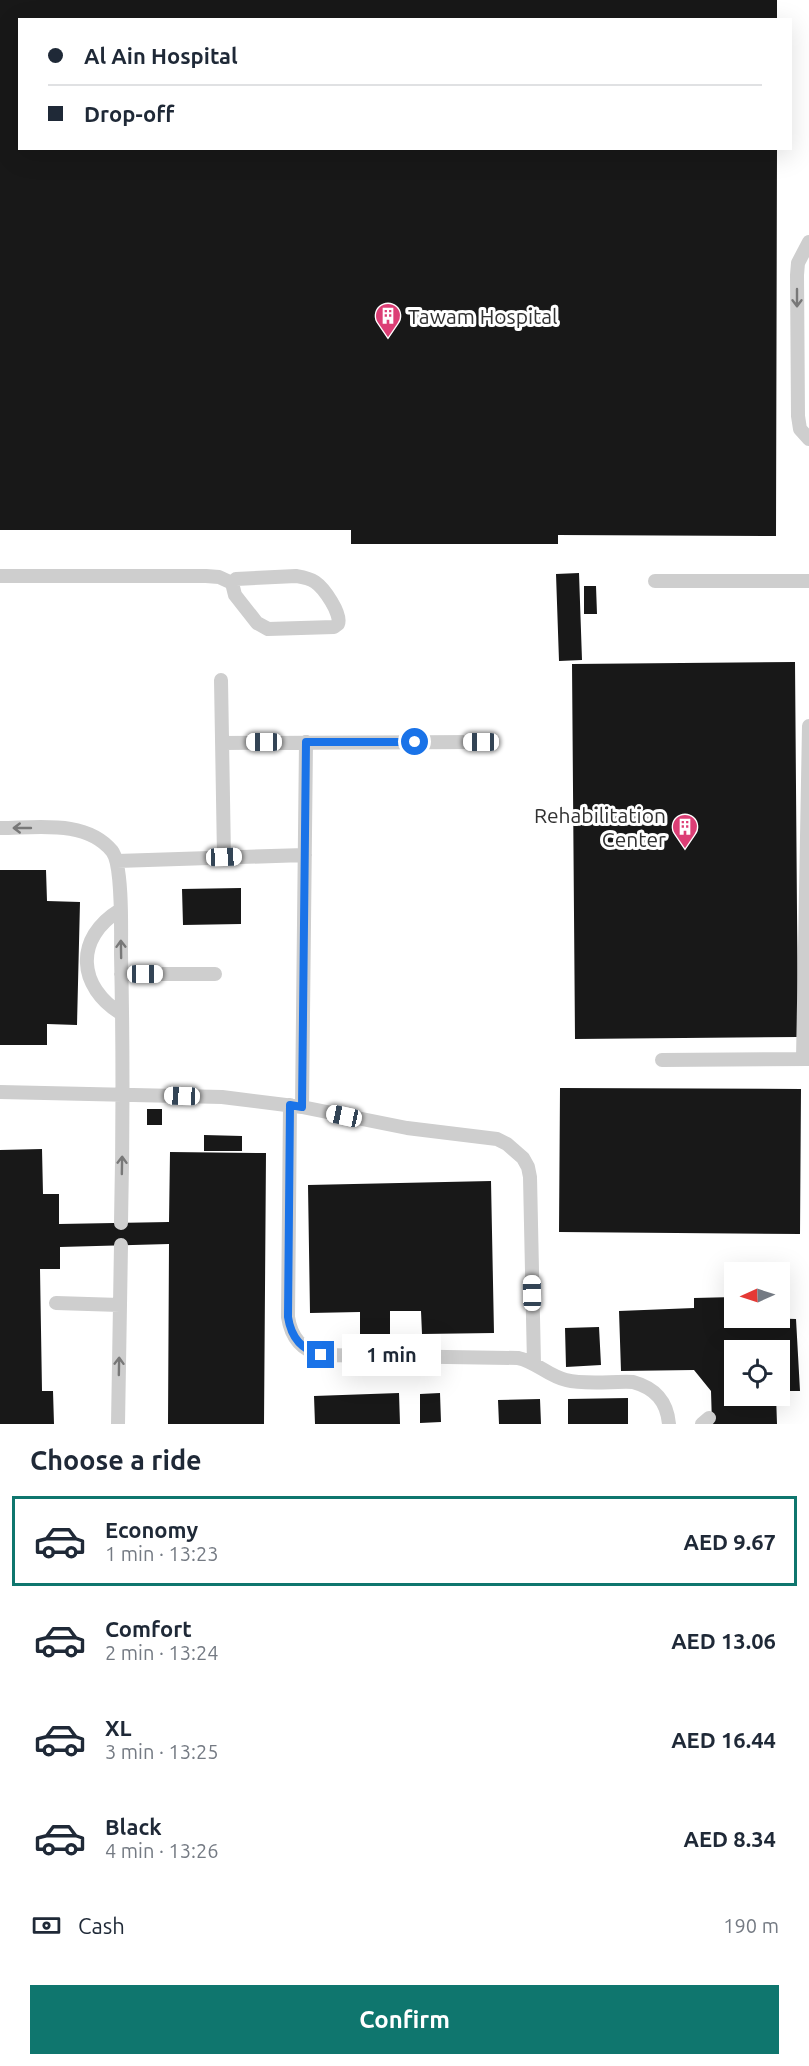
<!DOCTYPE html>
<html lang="en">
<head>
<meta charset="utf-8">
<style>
  body { margin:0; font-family:Ubuntu,sans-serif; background:#f6f6f7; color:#1f2937; height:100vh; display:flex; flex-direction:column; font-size:22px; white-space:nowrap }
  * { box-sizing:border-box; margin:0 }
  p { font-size:20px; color:#747a83 }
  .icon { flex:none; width:33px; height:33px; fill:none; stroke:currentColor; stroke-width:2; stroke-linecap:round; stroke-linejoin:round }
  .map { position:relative; height:1424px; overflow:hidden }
  .details { display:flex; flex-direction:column; background:#fff; flex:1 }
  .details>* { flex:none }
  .banner { position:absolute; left:18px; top:18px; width:774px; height:132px; border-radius:0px; box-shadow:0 6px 24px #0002; display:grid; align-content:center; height:132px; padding:0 30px; background:#fff }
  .needle { width:39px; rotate:267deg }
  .tools { position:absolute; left:724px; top:1262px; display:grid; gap:12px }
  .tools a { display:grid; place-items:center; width:66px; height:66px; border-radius:0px; background:#fff; box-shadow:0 6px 24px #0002; font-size:30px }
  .end { position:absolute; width:27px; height:27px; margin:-14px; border:8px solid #1a73e8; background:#fff; box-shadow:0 0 0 3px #fff }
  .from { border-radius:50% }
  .bubble { position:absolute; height:42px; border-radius:0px; background:#fff; box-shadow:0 6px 24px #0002; font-size:20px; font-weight:700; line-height:42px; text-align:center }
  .car { position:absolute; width:18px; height:36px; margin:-18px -9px; border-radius:8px; box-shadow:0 0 4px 2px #0007; background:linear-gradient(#fff 24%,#345 0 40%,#fff 0 76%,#345 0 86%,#fff 0) }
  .banner b { display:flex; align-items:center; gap:21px; height:57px; font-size:22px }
  .banner b+b { border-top:2px solid #e0e1e3 }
  .banner i { width:15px; height:15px; background:#1f2937 }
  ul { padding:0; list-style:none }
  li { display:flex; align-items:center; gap:18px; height:90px; margin:0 12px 9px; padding:0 18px; border:3px solid transparent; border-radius:0px }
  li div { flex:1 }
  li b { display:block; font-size:22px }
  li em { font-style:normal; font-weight:700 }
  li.on { border-color:#0f766e }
  li>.icon { width:54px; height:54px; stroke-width:1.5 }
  h2 { padding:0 30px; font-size:27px; line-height:72px }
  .pay { display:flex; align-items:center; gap:15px; height:66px; padding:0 30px; font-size:22px }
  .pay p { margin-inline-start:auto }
  .primary-button { display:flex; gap:12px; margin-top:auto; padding:12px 30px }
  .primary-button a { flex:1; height:69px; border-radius:0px; background:#0f766e; color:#fff; font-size:24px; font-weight:700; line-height:69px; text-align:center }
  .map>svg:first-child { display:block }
</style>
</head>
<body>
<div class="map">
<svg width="809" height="1424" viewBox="0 0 809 1424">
  <rect width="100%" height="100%" fill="#fff"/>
  <path fill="#181818" d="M0,0h777v20h-757v128h757l-1,388 -218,-1v9h-207v-14h-351z
    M579,573l3,87 -23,1 -3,-87z
    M584,586h12l1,28h-13z
    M795,662l3,375 -223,2 -3,-375z
    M0,870h46l1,31 33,1 -3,123 -30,-1v21h-47z
    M241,888v36l-58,1 -1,-36z
    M560,1088l241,1 -1,145 -241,-2z
    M147,1109h15v16h-15z
    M204,1135l38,1v15h-38z
    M42,1149l1,45h16v30l110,-2 1,-70 96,1 -2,271h-96l1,-180 -109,3v22h-20l2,122h11l1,33h-54v-274z
    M491,1181l3,152 -72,1 -1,-23h-31v28l-30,1v-28l-50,1 -2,-128z
    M735,1297v20l61,2 4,72h-20v-41h-45v45h41l1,29h-65l-1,-33 -17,-21 -73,1 -2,-60 75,-3v-10z
    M599,1327l2,38 -35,2 -1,-39z
    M399,1393l1,31h-85l-1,-28z
    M440,1393l1,29 -21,1v-29z
    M628,1398v26h-60v-25z
    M540,1399l1,25h-42l-1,-24z"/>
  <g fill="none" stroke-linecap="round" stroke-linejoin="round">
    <path stroke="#cecece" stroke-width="14" d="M809,242l-11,21 -1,12 1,141 2,13 9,10
      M0,576h206l13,1 13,6
      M296,576c6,1 13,2 19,6 9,6 27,32 23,42l-4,3 -66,2 -11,-6 -22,-28 -3,-12 4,-4z
      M655,581h154
      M221,680l3,177
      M222,743l259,-1
      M0,828c36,0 86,-9 112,23 11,14 9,83 9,103 2,90 2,179 0,269
      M117,861l188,-6
      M120,910c-46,28 -43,77 2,104
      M121,974h94
      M803,1059l6,-333
      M662,1060l147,-1
      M0,1092l222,5 80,10 105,21 90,11 10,5 16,14 5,9 2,10 4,187
      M290,1105l-2,212c3,20 13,33 33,38l197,3c17,3 30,18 48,22 19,5 47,1 67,2 22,6 34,19 36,42
      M302,1107l4,-365
      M56,1303l64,2
      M118,1424l3,-179
      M702,1424l7,-6"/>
  </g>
  <defs><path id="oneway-shaft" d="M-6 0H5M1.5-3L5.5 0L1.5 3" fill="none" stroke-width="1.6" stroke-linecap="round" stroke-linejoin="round" transform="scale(1.5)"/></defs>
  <g stroke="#787878">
    <use href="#oneway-shaft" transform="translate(797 298) rotate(90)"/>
    <use href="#oneway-shaft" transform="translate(22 828) rotate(-180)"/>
    <use href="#oneway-shaft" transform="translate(121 949) rotate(-91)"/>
    <use href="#oneway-shaft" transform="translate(122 1165) rotate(-89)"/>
    <use href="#oneway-shaft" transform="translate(119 1366) rotate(-89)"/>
  </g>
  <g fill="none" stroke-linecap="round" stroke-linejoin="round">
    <path stroke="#1a73e8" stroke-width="8" d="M321,1355c-20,-5 -30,-18 -33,-38l2,-212 12,2 4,-365h109"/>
  </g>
  <defs>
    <symbol id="building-pin" viewBox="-11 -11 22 30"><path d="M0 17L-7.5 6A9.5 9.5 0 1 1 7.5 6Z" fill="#dc3e75" stroke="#fff"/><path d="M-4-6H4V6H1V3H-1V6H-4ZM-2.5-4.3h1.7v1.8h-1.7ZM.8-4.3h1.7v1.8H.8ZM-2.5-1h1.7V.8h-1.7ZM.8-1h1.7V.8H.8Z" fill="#fff"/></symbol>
  </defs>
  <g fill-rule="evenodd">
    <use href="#building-pin" x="373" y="301" width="30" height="40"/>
    <use href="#building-pin" x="670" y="812" width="30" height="40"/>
  </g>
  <g text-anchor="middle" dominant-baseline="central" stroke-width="6" stroke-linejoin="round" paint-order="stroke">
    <g font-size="21" fill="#313131" stroke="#fff" text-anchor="start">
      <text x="408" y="316">Tawam Hospital</text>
      <text x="666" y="815" text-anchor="end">Rehabilitation<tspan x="666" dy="24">Center</tspan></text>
    </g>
  </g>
</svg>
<div class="tools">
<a><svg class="needle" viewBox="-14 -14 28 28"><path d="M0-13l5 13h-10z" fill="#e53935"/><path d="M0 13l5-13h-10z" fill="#747a83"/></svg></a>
<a><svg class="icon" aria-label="locate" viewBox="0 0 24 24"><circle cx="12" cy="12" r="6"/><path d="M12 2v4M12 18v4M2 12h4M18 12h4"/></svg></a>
</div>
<i class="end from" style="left:415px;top:742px"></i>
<i class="end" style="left:321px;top:1355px"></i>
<div class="bubble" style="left:342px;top:1334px;width:99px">1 min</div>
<i class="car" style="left:264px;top:742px;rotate:270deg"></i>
<i class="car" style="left:481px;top:742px;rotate:270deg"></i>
<i class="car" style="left:224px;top:857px;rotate:88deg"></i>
<i class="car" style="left:145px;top:974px;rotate:90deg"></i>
<i class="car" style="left:182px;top:1096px;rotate:272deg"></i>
<i class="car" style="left:344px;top:1116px;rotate:282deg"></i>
<i class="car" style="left:532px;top:1293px;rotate:359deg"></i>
<div class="banner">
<b><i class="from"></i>Al Ain Hospital</b>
<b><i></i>Drop-off</b>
</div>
</div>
<section class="details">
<h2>Choose a ride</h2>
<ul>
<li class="on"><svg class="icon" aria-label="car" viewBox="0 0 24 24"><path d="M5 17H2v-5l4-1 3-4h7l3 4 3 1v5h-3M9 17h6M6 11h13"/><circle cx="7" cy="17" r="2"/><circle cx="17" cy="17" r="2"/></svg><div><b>Economy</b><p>1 min · 13:23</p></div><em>AED 9.67</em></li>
<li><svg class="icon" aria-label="car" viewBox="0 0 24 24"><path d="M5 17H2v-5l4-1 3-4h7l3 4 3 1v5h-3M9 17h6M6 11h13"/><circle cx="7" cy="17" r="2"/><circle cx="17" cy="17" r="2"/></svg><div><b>Comfort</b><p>2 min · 13:24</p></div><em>AED 13.06</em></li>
<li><svg class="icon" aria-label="car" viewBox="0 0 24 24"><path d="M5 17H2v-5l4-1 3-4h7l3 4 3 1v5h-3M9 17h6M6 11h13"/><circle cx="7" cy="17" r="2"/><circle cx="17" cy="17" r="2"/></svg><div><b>XL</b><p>3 min · 13:25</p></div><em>AED 16.44</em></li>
<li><svg class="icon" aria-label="car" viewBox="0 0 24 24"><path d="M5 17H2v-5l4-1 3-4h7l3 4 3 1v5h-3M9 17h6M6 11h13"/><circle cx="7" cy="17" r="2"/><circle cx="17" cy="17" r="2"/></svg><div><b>Black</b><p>4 min · 13:26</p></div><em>AED 8.34</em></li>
</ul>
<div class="pay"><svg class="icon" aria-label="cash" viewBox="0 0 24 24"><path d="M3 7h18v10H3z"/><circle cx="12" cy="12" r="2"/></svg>Cash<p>190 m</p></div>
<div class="primary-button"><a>Confirm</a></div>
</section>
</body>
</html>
